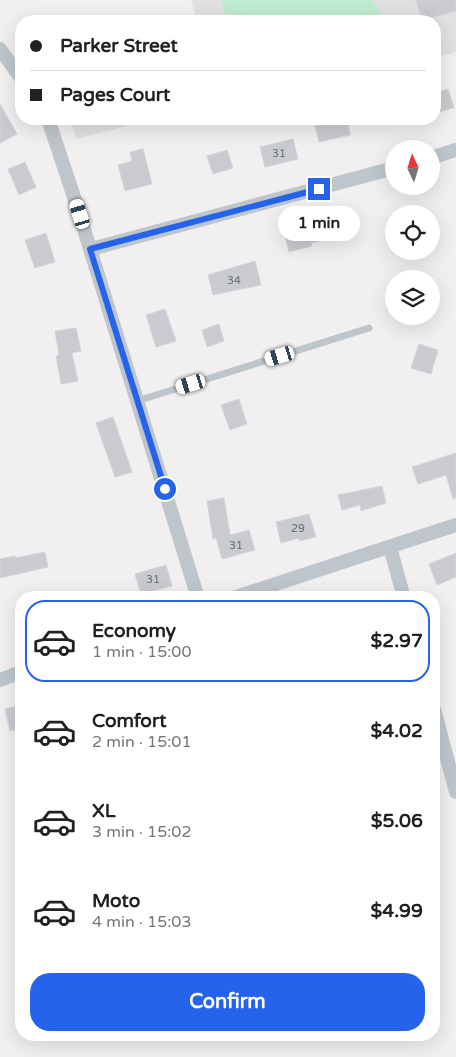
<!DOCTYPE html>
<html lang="en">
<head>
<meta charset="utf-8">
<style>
  body { margin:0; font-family:"Varela Round",sans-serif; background:#f6f6f6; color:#202124; height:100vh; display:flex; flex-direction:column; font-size:19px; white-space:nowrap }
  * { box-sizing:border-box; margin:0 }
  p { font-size:16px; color:#757577 }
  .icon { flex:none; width:28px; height:28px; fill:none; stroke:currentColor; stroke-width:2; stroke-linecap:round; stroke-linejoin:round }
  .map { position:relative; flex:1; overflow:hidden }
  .panel { position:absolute; left:15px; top:591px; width:425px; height:450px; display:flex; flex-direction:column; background:#fff; border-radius:20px; box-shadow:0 5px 20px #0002 }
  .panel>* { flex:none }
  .guide { position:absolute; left:15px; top:15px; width:426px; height:110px; border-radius:20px; box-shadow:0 5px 20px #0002; display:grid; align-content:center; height:110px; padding:0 15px; background:#fff }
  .needle { width:32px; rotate:356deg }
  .tools { position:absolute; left:385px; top:140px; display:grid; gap:10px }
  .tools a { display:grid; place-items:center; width:55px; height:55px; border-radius:50%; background:#fff; box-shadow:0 5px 20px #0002; font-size:25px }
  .end { position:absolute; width:22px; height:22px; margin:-11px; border:6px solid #2563eb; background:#fff; box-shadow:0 0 0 2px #fff }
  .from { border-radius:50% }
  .bubble { position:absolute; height:35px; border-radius:18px; background:#fff; box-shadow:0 5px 20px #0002; font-size:16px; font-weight:700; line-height:35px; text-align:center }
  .car { position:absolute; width:15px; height:30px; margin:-15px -8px; border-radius:6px; box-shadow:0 0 4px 1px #0007; background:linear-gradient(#fff 24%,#345 0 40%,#fff 0 76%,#345 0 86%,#fff 0) }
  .guide b { display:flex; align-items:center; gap:18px; height:48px; font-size:19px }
  .guide b+b { border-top:1px solid #e0e0e0 }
  .guide i { width:12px; height:12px; background:#202124 }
  ul { padding:9px 0 0; list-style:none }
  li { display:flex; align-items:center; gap:15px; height:82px; margin:0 10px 8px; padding:0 5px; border:2px solid transparent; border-radius:20px }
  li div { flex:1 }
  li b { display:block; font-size:19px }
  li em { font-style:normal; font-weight:700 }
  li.active { border-color:#2563eb }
  li>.icon { width:45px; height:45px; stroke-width:1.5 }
  .cta { display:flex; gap:10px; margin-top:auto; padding:10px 15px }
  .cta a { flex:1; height:58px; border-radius:20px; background:#2563eb; color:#fff; font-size:20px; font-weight:700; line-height:58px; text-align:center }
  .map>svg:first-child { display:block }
</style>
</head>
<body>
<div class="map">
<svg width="456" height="1057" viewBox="0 0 456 1057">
  <rect width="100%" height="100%" fill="#f1efef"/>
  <path fill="#e2e0e0" d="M191,0h265v52l-21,6v-37h-238z
    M70,119h84l-78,20z"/>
  <path fill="#c0ebd0" d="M221,0h152l13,21h-159z"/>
  <path fill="#c9cbd1" stroke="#d3d5da" d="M416,0h40v11l-34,9z
    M448,89l6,19 -19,5v-20z
    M0,104l17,30 -17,9z
    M347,119l3,16 -31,7 -4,-16z
    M293,139l5,20 -33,8 -5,-20z
    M143,149l9,35 -27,7 -7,-26 14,-4 -2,-9z
    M227,150l6,18 -20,6 -6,-18z
    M25,162l11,25 -17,8 -11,-26z
    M351,216l4,17 -44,10 1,3 -23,6 -4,-16 43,-12 -1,-3z
    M46,233l9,29 -20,6 -10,-28z
    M255,261l6,24 -48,10 -5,-20z
    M165,309l11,32 -20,6 -10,-32z
    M219,324l5,17 -17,6 -5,-17z
    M76,328l5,23 -9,2 6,28 -17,3 -5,-28 3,-1 -4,-24z
    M419,344l19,6 -7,24 -20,-6z
    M239,399l8,25 -17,6 -9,-25z
    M113,417l19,55 -17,5 -19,-54z
    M456,453v45l-3,1 -7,-24 -28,9 -6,-17z
    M382,486l4,17 -25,8 -1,-6 -18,5 -4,-15z
    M224,498l6,37 19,-5 6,20 -33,9 -6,-21 -3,1 -6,-38z
    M309,514l7,23 -17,4v-3l-18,5 -5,-21z
    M45,552l3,15 -48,11v-19l15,-3v2z
    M456,553v24l-19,8 -8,-21z
    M166,565l6,21 -31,8 -6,-20z
    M21,705v23l-11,3 -5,-22z"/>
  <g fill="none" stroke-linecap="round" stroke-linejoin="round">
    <path stroke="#bec6cc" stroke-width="7" d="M137,401l232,-73"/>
    <path stroke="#bec6cc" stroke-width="14" d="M0,49l21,29
      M48,119l26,78 124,401
      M431,158l25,-8
      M91,249l303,-81
      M390,547l14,51
      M233,598l223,-73
      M0,680l21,-8
      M434,709l22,83"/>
  </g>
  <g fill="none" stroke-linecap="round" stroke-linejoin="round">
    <path stroke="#2563eb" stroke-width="6" d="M165,489l-75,-240 229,-60"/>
  </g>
  <g text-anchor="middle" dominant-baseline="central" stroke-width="4" stroke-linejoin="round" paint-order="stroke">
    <g font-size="11" fill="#687078">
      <text x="279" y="153">31</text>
      <text x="234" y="280">34</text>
      <text x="298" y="528">29</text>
      <text x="236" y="545">31</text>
      <text x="153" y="579">31</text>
    </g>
  </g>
</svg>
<div class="tools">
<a><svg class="needle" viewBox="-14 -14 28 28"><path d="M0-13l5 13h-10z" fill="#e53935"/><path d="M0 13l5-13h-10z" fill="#757577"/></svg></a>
<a><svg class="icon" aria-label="locate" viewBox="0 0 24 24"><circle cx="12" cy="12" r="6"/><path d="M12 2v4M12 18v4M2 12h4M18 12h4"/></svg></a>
<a><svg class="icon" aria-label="layers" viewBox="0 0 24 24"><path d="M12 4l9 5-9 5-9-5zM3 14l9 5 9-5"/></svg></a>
</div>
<i class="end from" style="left:165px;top:489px"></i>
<i class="end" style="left:319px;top:189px"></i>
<div class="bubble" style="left:278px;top:206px;width:82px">1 min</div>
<i class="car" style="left:80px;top:214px;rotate:343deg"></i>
<i class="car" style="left:280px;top:356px;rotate:253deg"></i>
<i class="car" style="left:191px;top:384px;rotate:253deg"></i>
<div class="guide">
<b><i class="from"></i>Parker Street</b>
<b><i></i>Pages Court</b>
</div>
<section class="panel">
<ul>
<li class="active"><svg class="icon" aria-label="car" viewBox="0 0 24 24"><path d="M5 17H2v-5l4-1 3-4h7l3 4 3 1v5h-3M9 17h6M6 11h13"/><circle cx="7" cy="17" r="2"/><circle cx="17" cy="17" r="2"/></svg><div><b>Economy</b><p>1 min · 15:00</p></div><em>$2.97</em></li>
<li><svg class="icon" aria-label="car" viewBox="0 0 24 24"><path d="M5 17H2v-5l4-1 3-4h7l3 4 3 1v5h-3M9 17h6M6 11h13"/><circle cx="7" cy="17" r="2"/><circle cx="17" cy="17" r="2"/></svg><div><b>Comfort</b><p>2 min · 15:01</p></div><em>$4.02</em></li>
<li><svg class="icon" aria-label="car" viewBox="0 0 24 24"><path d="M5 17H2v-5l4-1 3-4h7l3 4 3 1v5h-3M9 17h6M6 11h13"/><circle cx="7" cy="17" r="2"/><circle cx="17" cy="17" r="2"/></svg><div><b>XL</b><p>3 min · 15:02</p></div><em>$5.06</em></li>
<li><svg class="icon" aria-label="car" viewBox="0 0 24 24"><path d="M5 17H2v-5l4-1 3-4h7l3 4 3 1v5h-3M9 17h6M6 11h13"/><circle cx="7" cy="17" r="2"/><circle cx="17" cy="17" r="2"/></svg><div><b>Moto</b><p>4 min · 15:03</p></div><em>$4.99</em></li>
</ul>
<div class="cta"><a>Confirm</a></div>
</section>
</div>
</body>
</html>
